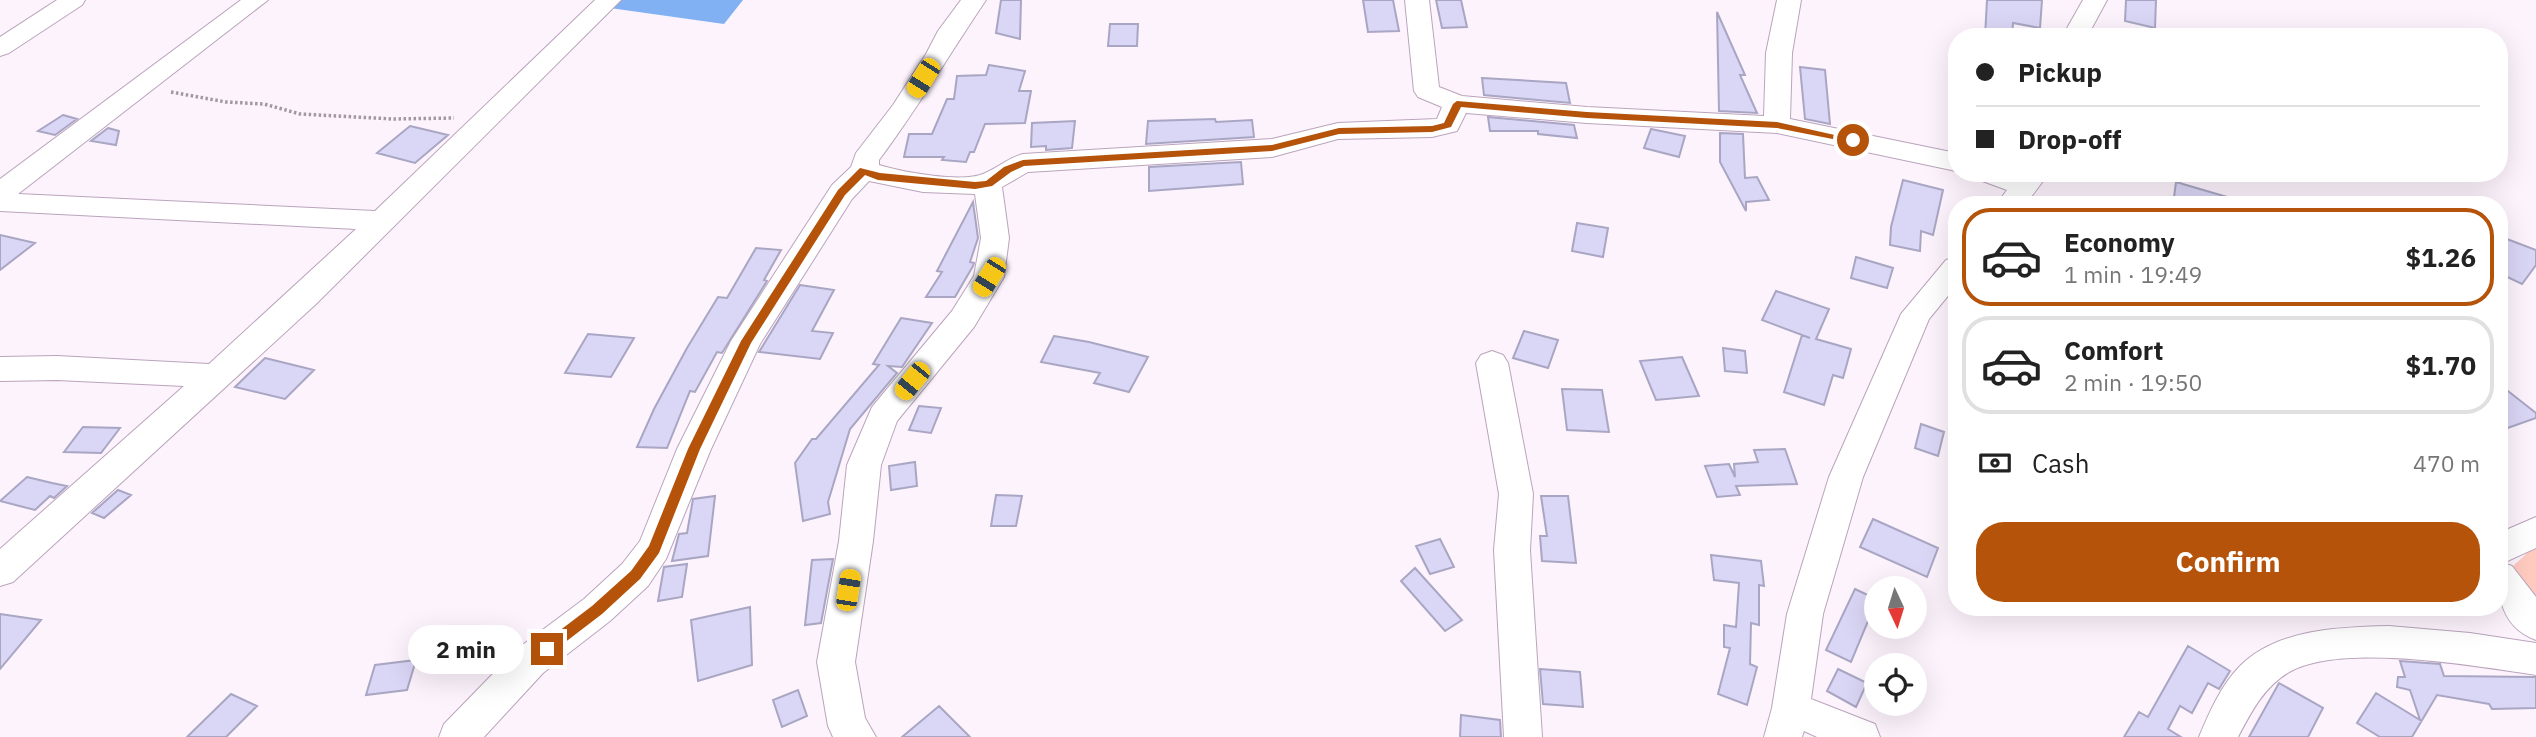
<!DOCTYPE html>
<html lang="en">
<head>
<meta charset="utf-8">
<style>
  body { margin:0; font-family:"IBM Plex Sans",sans-serif; background:#f2f2f2; color:#222; height:100vh; display:flex; flex-direction:column; font-size:26px; white-space:nowrap }
  * { box-sizing:border-box; margin:0 }
  p { font-size:23px; color:#767676 }
  .icon { flex:none; width:38px; height:38px; fill:none; stroke:currentColor; stroke-width:2; stroke-linecap:round; stroke-linejoin:round }
  .map { position:relative; flex:1; overflow:hidden }
  .drawer { position:absolute; left:1948px; top:196px; width:560px; height:420px; display:flex; flex-direction:column; background:#fff; border-radius:28px; box-shadow:0 7px 28px #0002 }
  .drawer>* { flex:none }
  .banner { position:absolute; left:1948px; top:28px; width:560px; height:154px; border-radius:28px; box-shadow:0 7px 28px #0002; display:grid; align-content:center; height:154px; padding:0 28px; background:#fff }
  .needle { width:46px; rotate:176deg }
  .tools { position:absolute; left:1864px; top:576px; display:grid; gap:14px }
  .tools a { display:grid; place-items:center; width:63px; height:63px; border-radius:50%; background:#fff; box-shadow:0 7px 28px #0002; font-size:35px }
  .end { position:absolute; width:32px; height:32px; margin:-16px; border:9px solid #b45309; background:#fff; box-shadow:0 0 0 4px #fff }
  .from { border-radius:50% }
  .bubble { position:absolute; height:49px; border-radius:24px; background:#fff; box-shadow:0 7px 28px #0002; font-size:23px; font-weight:800; line-height:49px; text-align:center }
  .car { position:absolute; width:21px; height:42px; margin:-21px -10px; border-radius:9px; box-shadow:0 0 5px 2px #0007; background:linear-gradient(#f5c518 24%,#345 0 40%,#f5c518 0 76%,#345 0 86%,#f5c518 0) }
  .banner b { display:flex; align-items:center; gap:24px; height:66px; font-size:26px }
  .banner b+b { border-top:2px solid #e0e0e0 }
  .banner i { width:18px; height:18px; background:#222 }
  ul { padding:12px 0 0; list-style:none }
  li { display:flex; align-items:center; gap:21px; height:98px; margin:0 14px 10px; padding:0 14px; border:4px solid #e0e0e0; border-radius:28px }
  li div { flex:1 }
  li b { display:block; font-size:26px }
  li em { font-style:normal; font-weight:800 }
  li.on { border-color:#b45309 }
  li>.icon { width:63px; height:63px; stroke-width:1.5 }
  .pay { display:flex; align-items:center; gap:18px; height:77px; padding:0 28px; font-size:26px }
  .pay p { margin-inline-start:auto }
  .button { display:flex; gap:14px; margin-top:auto; padding:14px 28px }
  .button a { flex:1; height:80px; border-radius:28px; background:#b45309; color:#fff; font-size:28px; font-weight:800; line-height:80px; text-align:center }
  .map>svg:first-child { display:block }
</style>
</head>
<body>
<div class="map">
<svg width="2536" height="737" viewBox="0 0 2536 737">
  <rect width="100%" height="100%" fill="#fdf3fd"/>
  <path fill="#ffcabf" d="M2536,545v59l-24,-37z"/>
  <path fill="#81b0f3" d="M619,0h124l-19,24 -114,-16z"/>
  <path fill="#dad6f5" stroke="#a9a6c3" stroke-width="2" d="M1001,0h20l-1,39 -24,-6z
    M1363,0h30l6,31 -31,1z
    M1436,0h25l6,27 -25,1z
    M1987,0h55l-2,28 -27,-5 -1,14h-27z
    M2126,0h30l-1,28 -30,-7z
    M1717,12l28,63h-5l17,38 -38,-2z
    M1110,24h28l-1,22h-29z
    M989,65l36,6 -6,20h12l-6,32 -40,1 -11,28h-4l-4,10 -24,-2 2,-3h-40l5,-23h23l15,-35h7l3,-23 29,-1z
    M1800,67l25,3 5,54 -25,-5z
    M1482,78l84,5 4,20 -86,-8z
    M63,115l14,4 -22,16 -17,-4z
    M1488,117l86,8 3,13 -39,-4v-3h-48z
    M1215,119l1,3 36,-2 2,17 -108,7 2,-23z
    M1075,121l-3,27 -26,2v-4l-15,1 1,-24z
    M410,126l38,9 -33,28 -38,-10z
    M108,128l11,3 -3,14 -25,-4z
    M1651,129l34,7 -6,21 -35,-9z
    M1720,133l23,1 2,44 12,-1 12,23 -23,2v9l-26,-49z
    M1241,162l2,22 -94,7v-24z
    M1903,180l40,10 -10,45 -12,-4 -1,20 -30,-6 1,-18z
    M2176,182l58,17 -1,6h-60z
    M973,202l5,36 -8,24 4,1 -1,3 -18,31h-29l16,-25 -5,-1z
    M1577,223l31,5 -5,29 -31,-6z
    M0,235l35,8 -35,27z
    M2499,236l37,14v15l-14,19 -23,-11z
    M756,248l25,2 -17,30 3,1 -45,72 -5,-1 -22,40 -5,-1 -23,57 -30,-1 17,-38 33,-61 31,-51 9,1z
    M1856,257l37,11 -6,20 -36,-10z
    M800,285l34,5 -22,41 21,2 -13,26 -61,-7z
    M1776,291l53,18 -13,30 35,10 -8,29 -10,-3 -9,30 -40,-13 18,-57 8,3 -48,-18z
    M901,318l31,5 -30,44 -14,-1 9,7 -47,56 -22,73 2,12 -27,7 -8,-58 17,-24h4l63,-74 -6,-1z
    M1524,331l34,9 -10,28 -35,-10z
    M588,334l46,4 -23,39 -46,-4z
    M1054,336l35,6 59,15 -19,35 -35,-9 6,-10 -59,-11z
    M1723,348l22,3 2,22 -22,-2z
    M1682,357l17,39 -43,4 -16,-39z
    M265,358l49,12 -29,29 -50,-12z
    M2499,384l37,29v5l-37,13z
    M1562,389l40,1 7,42 -42,-2z
    M919,406l22,2 -10,25 -22,-3z
    M1921,424l23,8 -6,24 -23,-8z
    M83,427l37,1 -19,25 -37,-1z
    M1785,449l12,35 -61,2 4,9 -23,2 -12,-31 24,-2 6,13 -1,-13 24,-2 -4,-12z
    M915,462l2,24 -26,4 -2,-24z
    M27,477l25,6 15,3 -13,12 -4,-2 -15,14 -35,-9z
    M118,490l13,5 -27,23 -12,-5z
    M996,495l26,1 -6,30h-25z
    M715,496l-7,60 -36,5 7,-27 8,-1 6,-34z
    M1541,496h27l8,67 -34,-2 -2,-25h7z
    M1873,519l65,29 -11,29 -67,-30z
    M1440,539l14,28 -24,7 -14,-28z
    M1711,555l50,6 3,25 -5,-1v40l-8,-2 -1,41 7,3 -10,38 -29,-11 12,-46 -6,-1v-22l12,2 3,-44 -25,-3z
    M833,559l-12,64 -16,2 7,-65z
    M687,564l-5,33 -24,4 6,-34z
    M1415,568l47,52 -17,11 -44,-50z
    M1855,589l21,10v9l-6,14 -2,-1 -17,41 -25,-12z
    M750,607l2,58 -54,16 -7,-61z
    M0,614l41,6 -41,49z
    M2188,646l42,25 -11,18 -11,-6 -16,30 -12,-7 -12,23 13,8h-57l15,-25 9,5z
    M416,660l-9,30 -41,5 9,-30z
    M2400,661l40,3 4,12 92,1v31l-44,1 -3,-5 -52,-9 -25,42h-32l-23,-14 19,-30 44,27 -10,-30 -13,-3 1,-10h7z
    M1540,669l40,3 3,35 -40,-3z
    M1838,669l29,14 -11,24 -29,-16z
    M2279,683l44,25 -15,29h-59z
    M798,690l9,26 -25,11 -9,-27z
    M231,694l26,12 -31,31h-39z
    M939,706l31,31h-68z
    M1461,715l39,5 1,17h-41z"/>
  <g fill="none" stroke-linecap="round" stroke-linejoin="round">
    <defs>
      <path id="street" d="M57,0h28l-3,5 -73,48 -9,3v-19z
        M241,0h27l-250,194 357,17 220,-211h26l-305,304 -303,278 -13,4v-37l184,-163 -127,-6 -57,1v-24l57,-1 152,8 147,-135 -356,-18v-32z
        M961,0h25c-36,53 -68,108 -107,160v5c23,7 82,18 104,9 15,-6 25,-16 40,-20l249,-15 66,-16 99,-4 5,-12 -24,-10 -4,-6 -9,-91h24l10,87 23,9 125,11 177,9 2,-63 11,-53h24l-9,53 -2,66 166,34v18l-179,-38 -190,-10 -121,-10 -9,18 -25,6 -94,2 -66,18 -244,15 -26,15 7,51 -5,39 -30,50 -77,94 -16,44 -8,76 -18,121 10,56 11,19h-43l-5,-11 -11,-64 22,-121 8,-76 25,-58 80,-96 22,-35 7,-38 -6,-44 -52,-2 -54,-11 -17,18 -92,145 -49,105 -45,110 -18,27 -38,35 -67,52 -59,64h-45l5,-13 73,-75 67,-50 38,-35 18,-23 37,-92 54,-108 101,-156 19,-18 5,-14 37,-48 33,-51 12,-23z
        M2083,0h24l-20,37h-25z
        M1973,173h76l-24,32h-29l11,-15 -30,-11z
        M1956,257v29l-27,33 -66,158 -40,137 -12,85 64,25 5,13h-63l-13,-6 -2,6h-38l8,-29 15,-94 42,-137 72,-163 45,-54z
        M1492,351l11,4 5,8 25,131 -3,56 12,187h-38l-10,-187 5,-56 -23,-131 5,-8z
        M2536,517v31l-33,15 9,3 24,31v43c-47,-17 -37,-67 -37,-107z
        M2389,626l81,7 66,10v32c-60,-9 -191,-32 -245,-4 -26,14 -40,41 -53,66h-39c10,-24 22,-52 41,-71 37,-37 99,-39 149,-40z"/>
    </defs>
    <use href="#street" stroke="#baa4bc" stroke-width="2"/>
    <path stroke="#a298a2" stroke-width="3.5" stroke-dasharray="2.5 2.5" stroke-linecap="butt" d="M171,92l55,10 38,2 36,10 93,5 61,-1"/>
    <use href="#street" fill="#fff" fill-rule="evenodd"/>
  </g>
  <path fill="#b45309" d="M1457,101l130,11 190,10 80,18 -4,3 -76,-15 -190,-10 -126,-11 -10,20 -19,5 -93,2 -67,17 -248,15 -13,6 -19,14 -17,3 -97,-9 -13,-5 -20,20 -94,148 -51,106 -41,104 -19,26 -38,35 -51,39h-9v-9l50,-38 39,-35 18,-25 39,-97 53,-108 97,-151 22,-22 20,5 95,9 11,-1 18,-14 19,-7 249,-15 67,-17 93,-2 12,-3 9,-19z"/>
</svg>
<div class="tools">
<a><svg class="needle" viewBox="-14 -14 28 28"><path d="M0-13l5 13h-10z" fill="#e53935"/><path d="M0 13l5-13h-10z" fill="#767676"/></svg></a>
<a><svg class="icon" aria-label="locate" viewBox="0 0 24 24"><circle cx="12" cy="12" r="6"/><path d="M12 2v4M12 18v4M2 12h4M18 12h4"/></svg></a>
</div>
<i class="end from" style="left:1853px;top:140px"></i>
<i class="end" style="left:547px;top:649px"></i>
<div class="bubble" style="left:408px;top:625px;width:116px">2 min</div>
<i class="car" style="left:923px;top:78px;rotate:212deg"></i>
<i class="car" style="left:989px;top:277px;rotate:212deg"></i>
<i class="car" style="left:912px;top:381px;rotate:219deg"></i>
<i class="car" style="left:848px;top:590px;rotate:9deg"></i>
<div class="banner">
<b><i class="from"></i>Pickup</b>
<b><i></i>Drop-off</b>
</div>
<section class="drawer">
<ul>
<li class="on"><svg class="icon" aria-label="car" viewBox="0 0 24 24"><path d="M5 17H2v-5l4-1 3-4h7l3 4 3 1v5h-3M9 17h6M6 11h13"/><circle cx="7" cy="17" r="2"/><circle cx="17" cy="17" r="2"/></svg><div><b>Economy</b><p>1 min · 19:49</p></div><em>$1.26</em></li>
<li><svg class="icon" aria-label="car" viewBox="0 0 24 24"><path d="M5 17H2v-5l4-1 3-4h7l3 4 3 1v5h-3M9 17h6M6 11h13"/><circle cx="7" cy="17" r="2"/><circle cx="17" cy="17" r="2"/></svg><div><b>Comfort</b><p>2 min · 19:50</p></div><em>$1.70</em></li>
</ul>
<div class="pay"><svg class="icon" aria-label="cash" viewBox="0 0 24 24"><path d="M3 7h18v10H3z"/><circle cx="12" cy="12" r="2"/></svg>Cash<p>470 m</p></div>
<div class="button"><a>Confirm</a></div>
</section>
</div>
</body>
</html>
